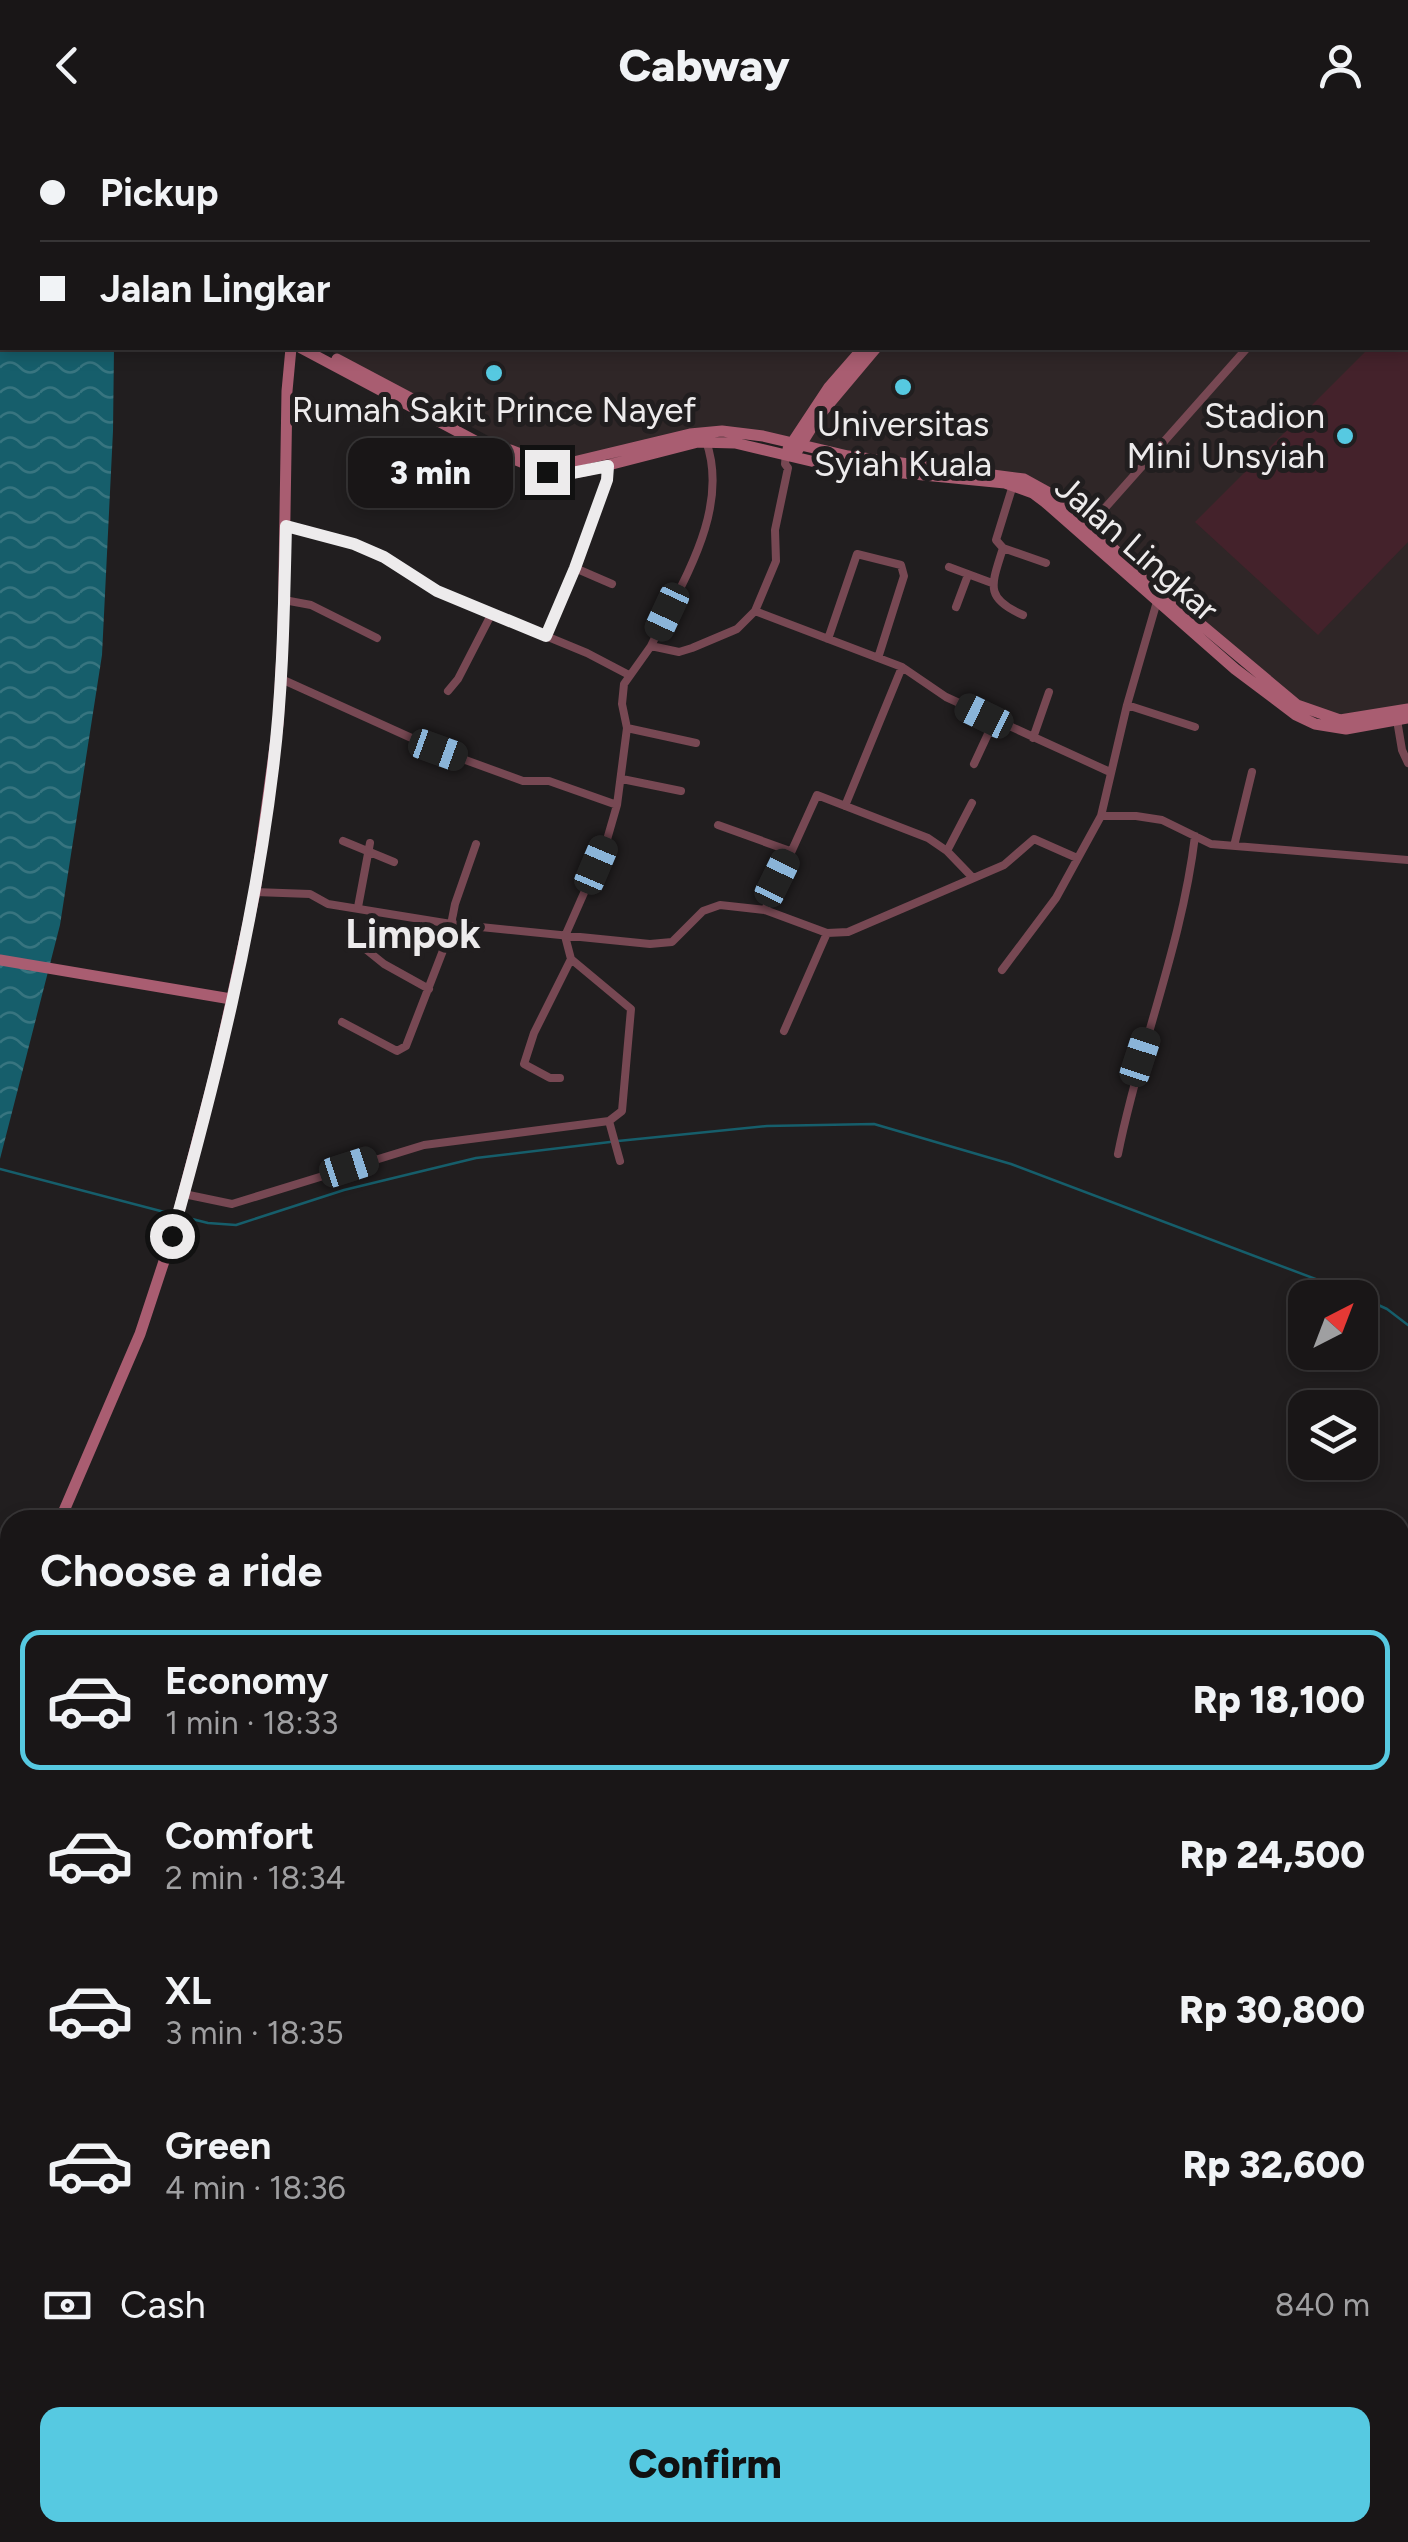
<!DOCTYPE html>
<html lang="en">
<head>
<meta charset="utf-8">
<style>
  body { margin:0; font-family:Figtree,sans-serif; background:#262324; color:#f1f3f6; height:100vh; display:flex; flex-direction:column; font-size:38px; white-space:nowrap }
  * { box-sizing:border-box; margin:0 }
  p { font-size:32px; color:#9f9fa1 }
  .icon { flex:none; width:55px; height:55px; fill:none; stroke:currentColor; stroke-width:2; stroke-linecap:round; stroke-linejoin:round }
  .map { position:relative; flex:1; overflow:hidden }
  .side { position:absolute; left:0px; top:1380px; width:1410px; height:1032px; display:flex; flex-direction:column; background:#191617; border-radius:30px 30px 0 0; box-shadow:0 5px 15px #0003,0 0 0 2px #373536 }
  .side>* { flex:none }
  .top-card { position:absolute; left:0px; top:0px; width:1410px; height:220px; box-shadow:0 5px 15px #0003,0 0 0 2px #373536; display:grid; align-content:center; height:220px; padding:0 40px; background:#191617 }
  .needle { width:65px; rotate:42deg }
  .buttons { position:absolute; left:1288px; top:1150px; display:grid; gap:20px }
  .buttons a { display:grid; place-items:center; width:90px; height:90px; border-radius:20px; background:#191617; box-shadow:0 5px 15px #0003,0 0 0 2px #373536; font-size:50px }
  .end { position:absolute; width:45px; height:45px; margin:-22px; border:12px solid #edebec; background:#111; box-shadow:0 0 0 5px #111 }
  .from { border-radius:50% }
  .bubble { position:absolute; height:70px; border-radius:20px; background:#191617; box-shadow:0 5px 15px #0003,0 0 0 2px #373536; font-size:32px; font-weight:800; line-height:70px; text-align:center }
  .car { position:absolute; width:30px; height:60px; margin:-30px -15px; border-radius:12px; box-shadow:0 0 8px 2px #0007; background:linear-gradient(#222 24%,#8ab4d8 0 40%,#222 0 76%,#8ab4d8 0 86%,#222 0) }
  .top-card b { display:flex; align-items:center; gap:35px; height:95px; font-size:38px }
  .top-card b+b { border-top:2px solid #373536 }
  .top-card i { width:25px; height:25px; background:#f1f3f6 }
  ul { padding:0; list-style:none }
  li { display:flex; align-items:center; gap:30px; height:140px; margin:0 20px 15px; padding:0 20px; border:5px solid transparent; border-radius:20px }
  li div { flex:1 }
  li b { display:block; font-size:38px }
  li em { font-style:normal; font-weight:800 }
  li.on { border-color:#56c9e1 }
  li>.icon { width:90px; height:90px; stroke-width:1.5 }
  h2 { padding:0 40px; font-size:45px; line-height:120px }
  .pay { display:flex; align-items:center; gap:25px; height:110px; padding:0 40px; font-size:38px }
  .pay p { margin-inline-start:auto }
  .cta { display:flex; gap:20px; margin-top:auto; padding:20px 40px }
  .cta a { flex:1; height:115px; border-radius:20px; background:#56c9e1; color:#111; font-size:40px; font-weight:800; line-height:115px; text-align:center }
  header { display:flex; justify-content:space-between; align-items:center; height:130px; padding:0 40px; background:#191617; font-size:45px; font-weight:800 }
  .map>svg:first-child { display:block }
</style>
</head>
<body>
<header><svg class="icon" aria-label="back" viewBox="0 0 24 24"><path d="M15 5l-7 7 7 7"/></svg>Cabway<svg class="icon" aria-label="person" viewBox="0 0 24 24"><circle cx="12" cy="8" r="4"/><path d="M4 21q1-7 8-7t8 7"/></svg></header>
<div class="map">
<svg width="1408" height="2412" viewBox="0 0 1408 2412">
  <defs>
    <pattern id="water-waves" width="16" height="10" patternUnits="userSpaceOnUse" patternTransform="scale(2.5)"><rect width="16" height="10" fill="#165e6b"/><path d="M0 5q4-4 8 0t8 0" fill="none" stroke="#387580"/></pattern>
  </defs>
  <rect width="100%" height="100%" fill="#211e1f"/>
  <path fill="#2f2627" d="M298,0h1110v575l-70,10 -34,-10 -290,-232 -162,-20 -118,-26 -168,34 -25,-4 -49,-19 -167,-90h1083v-216z"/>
  <path fill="#44222b" d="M1369,218l39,1v193l-90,93 -123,-113z"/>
  <path fill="url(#water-waves)" d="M0,0h124l-122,2v216h112l-1,83 -11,224 -42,270 -60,234z"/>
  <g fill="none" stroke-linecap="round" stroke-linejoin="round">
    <path stroke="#165e6b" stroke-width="2.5" d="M618,1011l149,-15 107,-2 137,40 339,128 37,17 21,16
      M0,1039l172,45
      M180,1086l28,7 28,2 108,-35 132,-32 134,-16
      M1400,1471l8,-12
      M828,2412l5,-10"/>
    <path stroke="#774853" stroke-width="8" d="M392,0l8,2
      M727,0l3,2
      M747,0l3,2
      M1264,0l3,2
      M768,2l2,-2
      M1274,2l3,-2
      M1408,48v-1
      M1408,129v1
      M1013,355l-17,55 7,8 43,15
      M286,395l68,18 30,14 53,34 150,62 42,22
      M1089,396l158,-178
      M1003,418c-11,36 -20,50 20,67
      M949,437l43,16
      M575,438l37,16
      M284,470l27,5 66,33
      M956,477l12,-32
      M755,481l147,56 44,30 164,75
      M546,506l29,-68 32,-89 2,-13
      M828,509l29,-85 44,11 3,11 -26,82
      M651,516c29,-61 80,-135 55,-205
      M279,548l159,72 85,31h26l68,24
      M448,561l10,-12 34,-66
      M1127,575l68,22
      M1397,590l5,30 6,13
      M627,598l69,15
      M1033,608l16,-46
      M974,634l20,-43
      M622,649l59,12
      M845,676l57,-139
      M1101,686l26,-111 31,-107
      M718,695l72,26
      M343,711l51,21
      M1234,716l18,-74
      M947,721l25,-48
      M255,762l55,2 18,10 123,20 199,20 22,-2 31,-31 17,-6 45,5 62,23 21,-1 156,-67 30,-26 43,19
      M358,777l12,-64
      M765,780l52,-115 111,43 19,13 26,27
      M358,813l26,21 45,25
      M571,829l60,50 -9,102 -13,10 11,40
      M1002,840l54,-72 45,-82h35l26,4 49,24 197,16
      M342,892l55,29 9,-5 43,-111 6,-31 21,-60
      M784,901l43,-98
      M560,948h-10l-26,-14 10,-31 37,-74 -6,-23 41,-93 11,-38 10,-77 -5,-24 2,-20 27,-38 28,6 13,-4 45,-19 18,-18 21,-50 -1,-31 13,-62 -3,-4 1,-11
      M1118,1024c21,-107 64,-209 77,-318
      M184,1064l48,10 192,-59 185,-24"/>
    <path stroke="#a95d71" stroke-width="11" d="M285,2l1,-2
      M294,2v-2
      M1076,2l3,-2
      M1088,2l3,-2
      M301,218l197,105 49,19 20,2 22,-4 109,-28 37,1 97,23 173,17 28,10 12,9 190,167 61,46 19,9 31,5 62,-11
      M337,229l117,62
      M788,319l41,-62 34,-39
      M510,320l31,12 24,2 125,-30 32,-3 41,5 85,20 176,23 29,16 108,96 136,114 43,15 68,-11
      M797,321l21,-34 58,-69
      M0,830l231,39
      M60,1390l80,-186 32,-97 45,-171 38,-174 23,-168 5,-89 4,-244 4,-43
      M0,1510l10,-20"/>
  </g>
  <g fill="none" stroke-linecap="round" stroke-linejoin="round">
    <path stroke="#edebec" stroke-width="12" d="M172,1106c43,-153 82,-310 101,-468 10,-80 11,-162 13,-242l68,18 30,13 53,34 109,45 29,-68 32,-88 1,-14 -41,8 -20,-2"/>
  </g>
  <g fill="#56c9e1" stroke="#211e1f" stroke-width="4">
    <circle cx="494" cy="243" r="10"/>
    <circle cx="903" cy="257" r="10"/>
    <circle cx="1345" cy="306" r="10"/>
  </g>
  <g text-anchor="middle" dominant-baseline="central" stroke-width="10" stroke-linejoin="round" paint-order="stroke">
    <g font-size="35" fill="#edebec" stroke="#211e1f">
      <text x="494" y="280">Rumah Sakit Prince Nayef</text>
      <text x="1325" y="286" text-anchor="end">Stadion<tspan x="1325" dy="40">Mini Unsyiah</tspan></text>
      <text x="903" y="294">Universitas<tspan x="903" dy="40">Syiah Kuala</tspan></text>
    </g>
    <g font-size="35" fill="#edebec" stroke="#211e1f">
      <text transform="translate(1137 418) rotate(41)">Jalan Lingkar</text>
    </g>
    <g font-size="40" font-weight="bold" fill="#edebec" stroke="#211e1f">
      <text x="413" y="804">Limpok</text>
    </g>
  </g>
</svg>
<div class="buttons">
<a><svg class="needle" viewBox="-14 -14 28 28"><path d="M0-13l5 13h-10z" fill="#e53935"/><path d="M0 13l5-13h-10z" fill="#9f9fa1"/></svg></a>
<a><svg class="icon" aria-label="layers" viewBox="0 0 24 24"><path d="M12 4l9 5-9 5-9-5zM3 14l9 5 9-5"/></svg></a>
</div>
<i class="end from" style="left:172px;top:1106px"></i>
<i class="end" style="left:547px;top:342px"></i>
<div class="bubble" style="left:348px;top:308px;width:165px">3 min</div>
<i class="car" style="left:667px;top:482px;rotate:205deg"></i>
<i class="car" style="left:984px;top:586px;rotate:296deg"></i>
<i class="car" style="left:438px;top:620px;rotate:110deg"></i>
<i class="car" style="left:596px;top:735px;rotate:23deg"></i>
<i class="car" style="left:777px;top:748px;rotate:26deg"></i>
<i class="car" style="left:1140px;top:927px;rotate:18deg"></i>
<i class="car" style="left:349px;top:1037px;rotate:72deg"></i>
<div class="top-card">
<b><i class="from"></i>Pickup</b>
<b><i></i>Jalan Lingkar</b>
</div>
<section class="side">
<h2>Choose a ride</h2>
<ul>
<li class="on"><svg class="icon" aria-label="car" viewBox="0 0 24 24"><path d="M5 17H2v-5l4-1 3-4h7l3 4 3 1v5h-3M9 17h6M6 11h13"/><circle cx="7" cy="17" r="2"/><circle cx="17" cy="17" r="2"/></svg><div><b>Economy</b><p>1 min · 18:33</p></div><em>Rp 18,100</em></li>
<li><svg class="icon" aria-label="car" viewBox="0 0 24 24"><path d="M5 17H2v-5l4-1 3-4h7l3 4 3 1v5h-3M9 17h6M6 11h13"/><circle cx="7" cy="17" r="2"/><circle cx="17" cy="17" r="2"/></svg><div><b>Comfort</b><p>2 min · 18:34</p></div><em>Rp 24,500</em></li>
<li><svg class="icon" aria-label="car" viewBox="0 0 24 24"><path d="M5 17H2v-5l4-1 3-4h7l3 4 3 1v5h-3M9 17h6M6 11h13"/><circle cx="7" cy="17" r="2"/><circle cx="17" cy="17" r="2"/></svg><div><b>XL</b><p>3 min · 18:35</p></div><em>Rp 30,800</em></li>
<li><svg class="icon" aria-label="car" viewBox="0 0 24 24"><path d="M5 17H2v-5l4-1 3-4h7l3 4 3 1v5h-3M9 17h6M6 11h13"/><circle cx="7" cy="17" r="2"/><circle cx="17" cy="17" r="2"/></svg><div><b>Green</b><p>4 min · 18:36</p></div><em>Rp 32,600</em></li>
</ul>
<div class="pay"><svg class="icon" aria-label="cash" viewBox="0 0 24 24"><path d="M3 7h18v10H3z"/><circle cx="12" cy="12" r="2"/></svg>Cash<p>840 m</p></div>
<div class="cta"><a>Confirm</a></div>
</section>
</div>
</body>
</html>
